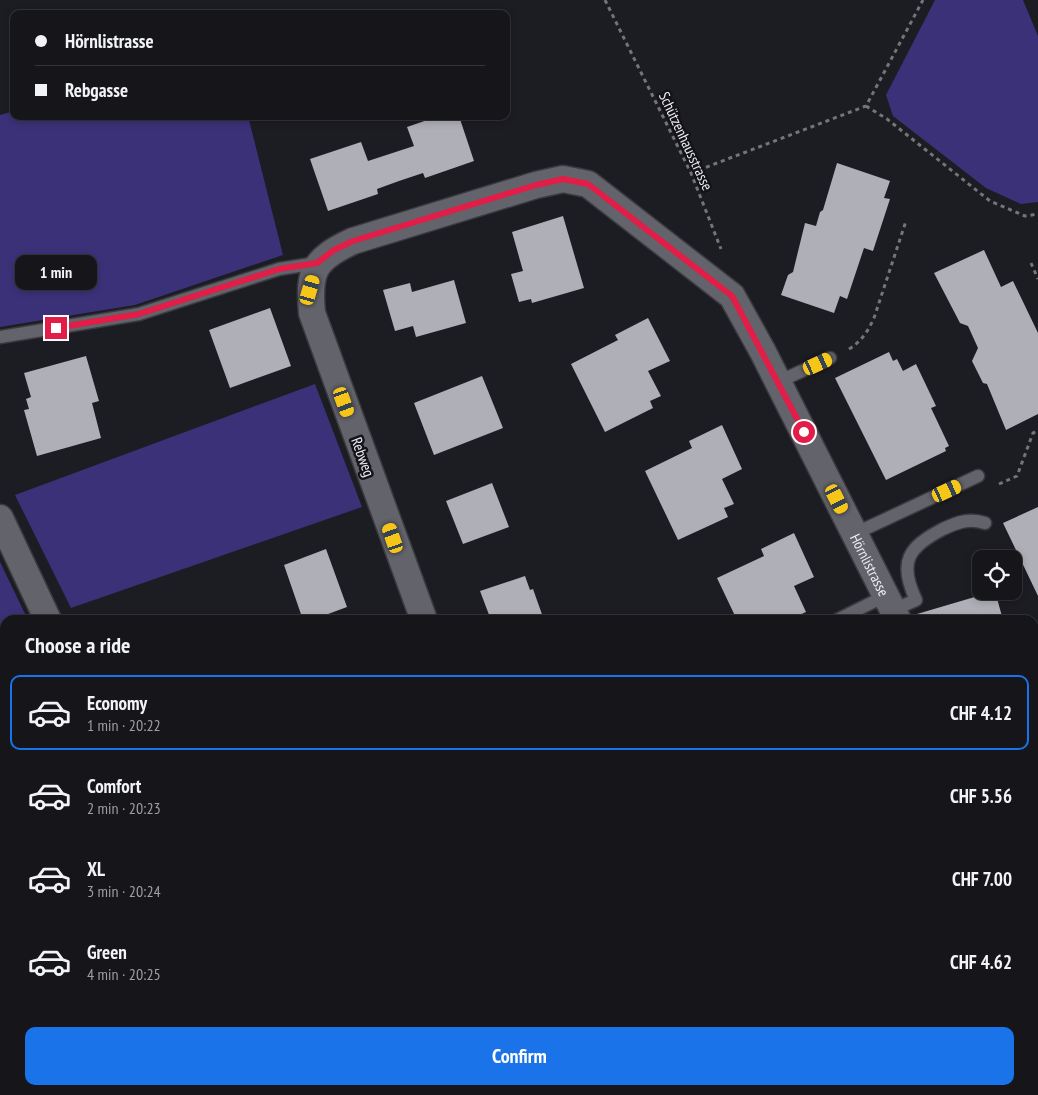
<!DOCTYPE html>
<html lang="en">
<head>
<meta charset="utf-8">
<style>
  body { margin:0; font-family:"PT Sans Narrow",sans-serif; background:#222227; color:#f1f3f6; height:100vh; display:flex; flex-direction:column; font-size:19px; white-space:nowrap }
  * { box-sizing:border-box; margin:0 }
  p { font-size:16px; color:#9d9fa2 }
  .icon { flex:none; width:28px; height:28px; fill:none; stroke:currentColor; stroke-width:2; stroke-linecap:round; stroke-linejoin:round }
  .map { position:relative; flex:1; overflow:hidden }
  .drawer { position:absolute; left:0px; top:615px; width:1039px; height:480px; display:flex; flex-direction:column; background:#15151a; border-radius:15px 15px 0 0; box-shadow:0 2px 8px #0003,0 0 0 1px #343439 }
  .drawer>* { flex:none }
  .hud { position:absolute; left:10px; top:10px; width:500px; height:110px; border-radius:10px; box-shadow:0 2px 8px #0003,0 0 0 1px #343439; display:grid; align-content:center; height:110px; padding:0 25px; background:#15151a }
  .tools { position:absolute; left:972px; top:550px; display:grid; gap:10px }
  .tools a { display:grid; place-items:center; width:50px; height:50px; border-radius:10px; background:#15151a; box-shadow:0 2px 8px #0003,0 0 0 1px #343439; font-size:25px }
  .end { position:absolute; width:22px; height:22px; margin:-11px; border:6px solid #e11d48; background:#fff; box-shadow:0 0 0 2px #fff }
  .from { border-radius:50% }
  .bubble { position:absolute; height:35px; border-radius:10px; background:#15151a; box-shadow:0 2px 8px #0003,0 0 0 1px #343439; font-size:16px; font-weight:700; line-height:35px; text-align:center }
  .car { position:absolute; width:15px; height:30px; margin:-15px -8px; border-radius:6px; box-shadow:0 0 4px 1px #0007; background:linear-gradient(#f5c518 24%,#345 0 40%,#f5c518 0 76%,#345 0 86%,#f5c518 0) }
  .hud b { display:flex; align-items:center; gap:18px; height:48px; font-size:19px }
  .hud b+b { border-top:1px solid #343439 }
  .hud i { width:12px; height:12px; background:#f1f3f6 }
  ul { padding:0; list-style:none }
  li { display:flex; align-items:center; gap:15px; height:75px; margin:0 10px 8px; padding:0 15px; border:2px solid transparent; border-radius:10px }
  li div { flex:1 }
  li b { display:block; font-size:19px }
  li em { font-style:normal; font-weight:700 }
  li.selected { border-color:#1a73e8 }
  li>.icon { width:45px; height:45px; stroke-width:1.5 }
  h2 { padding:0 25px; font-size:22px; line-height:60px }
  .cta { display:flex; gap:10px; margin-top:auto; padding:10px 25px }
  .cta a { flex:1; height:58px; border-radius:10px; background:#1a73e8; color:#fff; font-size:20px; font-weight:700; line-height:58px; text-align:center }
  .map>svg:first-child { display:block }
</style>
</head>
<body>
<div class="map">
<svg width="1038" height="1095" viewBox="0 0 1038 1095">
  <rect width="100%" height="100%" fill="#1c1c23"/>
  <path fill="#3b3178" d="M935,0h88l15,36v166l-17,2 -35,-16 -93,-72 -7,-21z
    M14,111v5h234l35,139 -148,50 -135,22v-212z
    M315,384l47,123 -291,101 -56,-113z
    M0,562l28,58h-23v470h225l1,5h-231z"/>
  <path fill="#afafb7" d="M439,116h20l15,45 -49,17 -2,-5 -24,8 -22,8 1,5 -50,17 -18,-52 51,-17 7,19 46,-15 -7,-19z
    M837,163l53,18 -6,17 6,1 -17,52 -9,-3 -17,51 -7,-3 -6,17 -53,-18 7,-20 5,-3 12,-49 11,3 4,-14 3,-2z
    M563,216l21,72 -52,15 -1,-4 -12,3 -8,-28 12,-3 -11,-39z
    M984,250l17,37 12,-6 25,52v81l-32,16 -19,-46 -4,-1 -11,-22 6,-13 -10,-22 -8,-3 -26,-50z
    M454,280l12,43 -50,14 -3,-11 -18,5 -12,-41 27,-7 2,9z
    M270,308l21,58 -61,22 -21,-58z
    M648,318l22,43 -22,10 13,25 -11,5 3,7 -48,24 -34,-68 47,-24 -3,-5z
    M889,352l4,9 4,-2 6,12 13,-7 20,42 -5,2 18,38 -4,2 1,3 -60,29 -51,-102z
    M86,356l13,45 -7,2 9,35 -64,18 -13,-46 5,-1 -3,-10 5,-2 -7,-24z
    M482,376l21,52 -69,27 -20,-52z
    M722,425l20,44 -20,10 12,25 -10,4 4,9 -50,23 -33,-69 47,-23 -3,-7z
    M492,483l17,44 -46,17 -17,-43z
    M1038,507v89l-35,-73z
    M794,533l20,44 -20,9 12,26 -18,8h-51l-20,-42 47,-22 -3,-7z
    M326,549l21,58 -35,13h-9l-19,-55z
    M525,576l5,14 3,-1 11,31h-53l-11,-29z
    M995,591l8,29h-85l-1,-6z"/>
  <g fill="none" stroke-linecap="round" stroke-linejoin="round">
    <defs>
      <path id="service" d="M0,337l139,-23 140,-45 38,-6
        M778,382l52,-24
        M854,534l124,-58
        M893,610l23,-10c-18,-38 -8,-53 27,-71 15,-7 26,-11 42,-6
        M837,620l48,-24
        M1034,990l4,-1
        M641,1094l24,-4"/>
      <g id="minor">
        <path d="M0,518l48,102"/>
        <path id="s1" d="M424,620l-112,-307c-4,-42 2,-54 41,-72l183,-56 27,-6 25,5 144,112 31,56 135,268"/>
        <path d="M1034,917l4,10"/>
        <path d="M432,1090l24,5"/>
        <path d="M639,1090l3,5"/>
        <path d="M406,1095l1,-5"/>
        <path d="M592,1095l20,-5"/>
      </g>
    </defs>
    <use href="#service" stroke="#3a3a3f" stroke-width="15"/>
    <use href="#minor" stroke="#3a3a3f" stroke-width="29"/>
    <path stroke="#74747a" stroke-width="3" stroke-dasharray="4 4" stroke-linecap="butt" d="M605,0l86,173 30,76
      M866,106l21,13 103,82 35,15 13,-2
      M691,173l175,-67 57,-106
      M1031,263l7,16
      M849,349c13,-8 19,-18 25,-31l32,-97
      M999,484l18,-8 16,-43 5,-2"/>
    <use href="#service" stroke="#63636b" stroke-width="12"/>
    <use href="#minor" stroke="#63636b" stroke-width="26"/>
  </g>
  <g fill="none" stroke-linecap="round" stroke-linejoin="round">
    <path stroke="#e11d48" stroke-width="6" d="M56,328l83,-14 140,-45 38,-6 17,-13 19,-9 183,-56 27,-6 25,5 144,112 72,136"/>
  </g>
  <g text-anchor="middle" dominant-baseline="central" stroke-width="5" stroke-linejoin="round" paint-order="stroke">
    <g font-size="15" fill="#ededf2" stroke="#131319">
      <text transform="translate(686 141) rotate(65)">Schützenhausstrasse</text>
      <text transform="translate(363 457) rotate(70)">Rebweg</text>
      <text stroke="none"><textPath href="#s1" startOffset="1148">Hörnlistrasse</textPath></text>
    </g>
  </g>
</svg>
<div class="tools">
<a><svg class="icon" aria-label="locate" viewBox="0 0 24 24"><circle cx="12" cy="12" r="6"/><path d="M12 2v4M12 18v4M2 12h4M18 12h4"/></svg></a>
</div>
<i class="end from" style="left:804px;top:432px"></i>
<i class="end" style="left:56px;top:328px"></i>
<div class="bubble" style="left:15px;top:255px;width:82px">1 min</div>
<i class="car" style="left:310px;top:290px;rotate:16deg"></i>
<i class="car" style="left:818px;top:364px;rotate:65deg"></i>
<i class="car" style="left:344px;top:402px;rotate:160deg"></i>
<i class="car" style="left:947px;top:491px;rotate:65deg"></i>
<i class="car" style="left:837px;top:499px;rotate:153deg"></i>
<i class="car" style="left:393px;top:538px;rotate:341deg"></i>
<div class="hud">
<b><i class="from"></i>Hörnlistrasse</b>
<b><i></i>Rebgasse</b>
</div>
<section class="drawer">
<h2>Choose a ride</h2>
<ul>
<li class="selected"><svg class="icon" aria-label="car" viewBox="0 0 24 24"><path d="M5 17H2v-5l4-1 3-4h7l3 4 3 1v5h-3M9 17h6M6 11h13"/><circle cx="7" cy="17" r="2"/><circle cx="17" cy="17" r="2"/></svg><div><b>Economy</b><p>1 min · 20:22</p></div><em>CHF 4.12</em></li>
<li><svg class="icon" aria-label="car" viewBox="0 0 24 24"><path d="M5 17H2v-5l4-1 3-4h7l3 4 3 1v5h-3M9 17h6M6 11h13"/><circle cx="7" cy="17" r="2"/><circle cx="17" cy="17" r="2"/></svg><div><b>Comfort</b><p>2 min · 20:23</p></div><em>CHF 5.56</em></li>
<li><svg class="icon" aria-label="car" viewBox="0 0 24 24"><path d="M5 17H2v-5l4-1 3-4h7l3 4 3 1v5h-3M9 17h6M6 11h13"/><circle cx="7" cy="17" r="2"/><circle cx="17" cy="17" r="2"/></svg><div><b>XL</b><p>3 min · 20:24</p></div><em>CHF 7.00</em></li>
<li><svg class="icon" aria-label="car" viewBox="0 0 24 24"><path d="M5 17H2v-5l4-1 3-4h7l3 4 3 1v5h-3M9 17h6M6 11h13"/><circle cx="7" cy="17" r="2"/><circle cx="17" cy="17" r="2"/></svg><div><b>Green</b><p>4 min · 20:25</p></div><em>CHF 4.62</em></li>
</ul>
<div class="cta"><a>Confirm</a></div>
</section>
</div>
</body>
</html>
